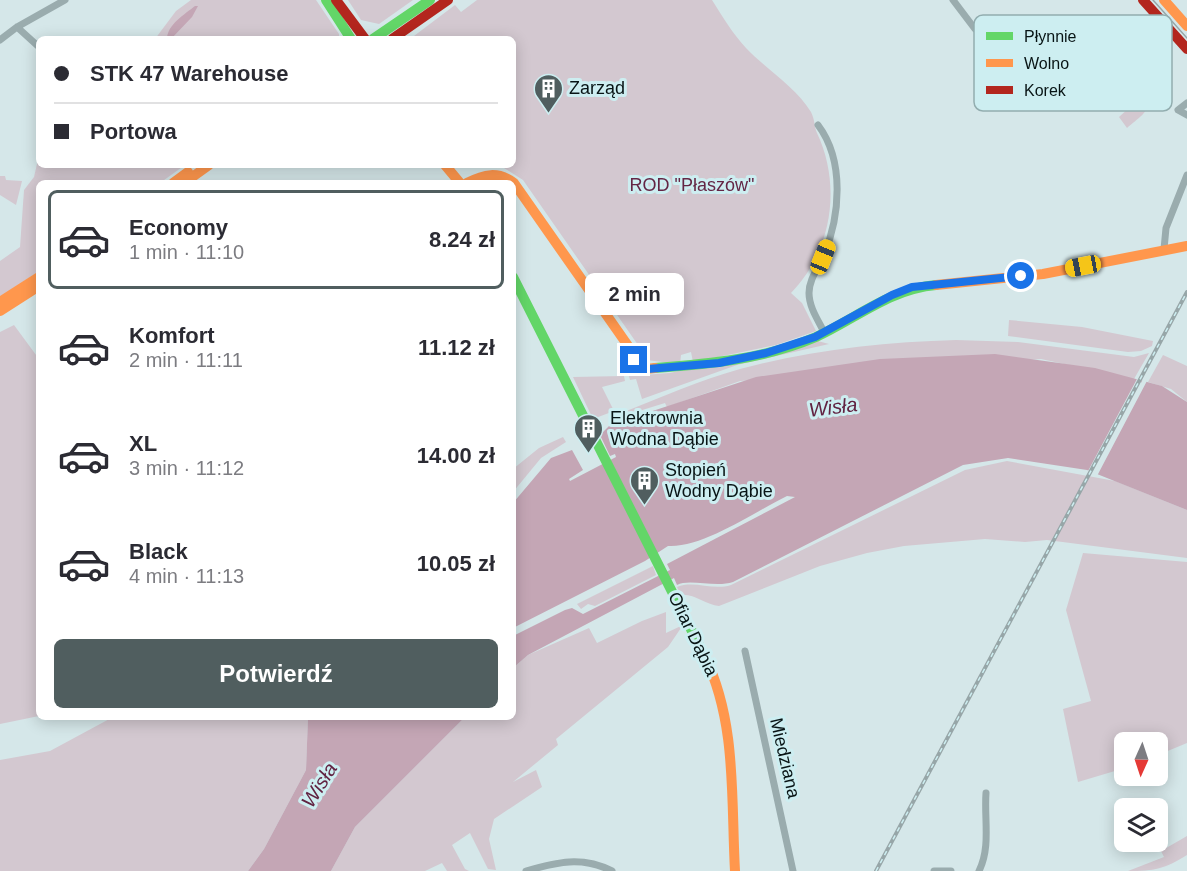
<!DOCTYPE html>
<html lang="pl">
<head>
<meta charset="utf-8">
<style>
  body { margin:0; font-family:Arial,sans-serif; background:#f7f7f7; color:#2b2b33; height:100vh; display:flex; flex-direction:column; font-size:22px; white-space:nowrap }
  * { box-sizing:border-box; margin:0 }
  p { font-size:20px; color:#7c7c81 }
  .icon { flex:none; width:33px; height:33px; fill:none; stroke:currentColor; stroke-width:2; stroke-linecap:round; stroke-linejoin:round }
  .map { position:relative; flex:1; overflow:hidden }
  .details { position:absolute; left:36px; top:180px; width:480px; height:540px; display:flex; flex-direction:column; background:#fff; border-radius:9px; box-shadow:0 3px 15px #0003 }
  .details>* { flex:none }
  .banner { position:absolute; left:36px; top:36px; width:480px; height:132px; border-radius:9px; box-shadow:0 3px 15px #0003; display:grid; align-content:center; height:132px; padding:0 18px; background:#fff }
  .needle { width:39px; rotate:183deg }
  .fabs { position:absolute; left:1114px; top:732px; display:grid; gap:12px }
  .fabs a { display:grid; place-items:center; width:54px; height:54px; border-radius:9px; background:#fff; box-shadow:0 3px 15px #0003; font-size:30px }
  .end { position:absolute; width:27px; height:27px; margin:-14px; border:8px solid #1a73e8; background:#fff; box-shadow:0 0 0 3px #fff }
  .from { border-radius:50% }
  .bubble { position:absolute; height:42px; border-radius:9px; background:#fff; box-shadow:0 3px 15px #0003; font-size:20px; font-weight:800; line-height:42px; text-align:center }
  .car { position:absolute; width:18px; height:36px; margin:-18px -9px; border-radius:8px; box-shadow:0 0 4px 2px #0007; background:linear-gradient(#f5c518 24%,#345 0 40%,#f5c518 0 76%,#345 0 86%,#f5c518 0) }
  .banner b { display:flex; align-items:center; gap:21px; height:57px; font-size:22px }
  .banner b+b { border-top:2px solid #e1e1e2 }
  .banner i { width:15px; height:15px; background:#2b2b33 }
  ul { padding:10px 0 0; list-style:none }
  li { display:flex; align-items:center; gap:18px; height:99px; margin:0 12px 9px; padding:0 6px; border:3px solid transparent; border-radius:9px }
  li div { flex:1 }
  li b { display:block; font-size:22px }
  li em { font-style:normal; font-weight:800 }
  li.active { border-color:#505e5f }
  li>.icon { width:54px; height:54px; stroke-width:1.5 }
  .button { display:flex; gap:12px; margin-top:auto; padding:12px 18px }
  .button a { flex:1; height:69px; border-radius:9px; background:#505e5f; color:#fff; font-size:24px; font-weight:800; line-height:69px; text-align:center }
  .map>svg:first-child { display:block }
</style>
</head>
<body>
<div class="map">
<svg width="1187" height="871" viewBox="0 0 1187 871">
  <rect width="100%" height="100%" fill="#d5e7e9"/>
  <path fill="#d3c8d0" d="M191,0h125l23,34v5h-184l21,-28z
    M348,0h65l-34,24 -18,-4z
    M477,0h235c10,16 21,34 34,48 20,21 50,39 65,64 4,8 3,14 6,21 25,53 15,118 -26,160l11,10 14,28 -40,14 -83,17 -2,-10 -10,3 -1,9 -34,-4 -1,-5 -122,-175 -19,-12 -43,-3h52v-126h-103l45,-34 6,7z
    M1141,92l9,6c0,14 -13,21 -23,30l-8,-11 22,-20z
    M39,155v10h146l-25,18h-121v88l-39,26v-36l20,-14 4,-57 10,-13z
    M0,176h5l1,4 16,1 -6,24 -16,-10z
    M1009,320l73,7 71,14 -1,5 -11,5 -13,1 -120,-16z
    M14,325l25,34v357l-39,8v-392z
    M814,340l15,4 -92,21 -95,34 -6,-20 -6,1 -1,-4 41,-3z
    M956,340l62,2 116,15 15,-4 -15,26 -93,-20 -301,22 -73,26 -2,-4 -39,12 -2,-3c38,-15 76,-32 116,-43 71,-19 143,-27 216,-29z
    M1163,355l24,11v36l-16,-13 -23,-7z
    M624,376l1,5 -23,6 12,24 -21,8 -20,-42z
    M563,437l3,5 -25,16 -28,34v-23l26,-21z
    M1007,461l108,20 72,29v48l-140,-18 -22,2 -40,-3 -81,7 -37,7 -47,13 -101,40c-13,-1 -26,-13 -38,-11l-4,-8c17,-7 36,4 54,-2l234,-115z
    M1083,553l104,9v181l-29,12v-13h-33v26l-47,14 -15,-73 28,-8 -25,-91z
    M653,566l3,9 -61,31 -7,-2 -7,5 -4,-5z
    M666,612v21l17,-8 -15,22 -112,92 2,6 -45,37 23,-12 6,17 -48,32 -5,20 7,31 -8,-1 -18,-36 -18,12 13,24 4,2h-22l-5,-8 -17,8h-94l24,-44 110,-110h48v-49l15,-13 61,-27 8,15 45,-22z
    M113,717h195l-2,53 -42,79 -16,22h-248v-111l50,-9z
    M1187,836v19c-23,14 -32,16 -59,16l36,-14 -3,-6z"/>
  <path fill="#c4a6b5" d="M195,6h3l-6,11 -21,22h-4c0,-14 18,-25 28,-33z
    M995,354l100,14 67,18 25,16v108l-100,-40 -79,-12 -45,7 -230,117c-18,6 -44,-4 -56,3l-3,-7 -146,77 -15,13v-32l52,-26 7,-2 11,6 87,-44 -3,-6 128,-67 -8,-1c-33,16 -84,52 -119,50l-23,15 -132,67v-125l38,-45 21,-8 11,20 -14,9 1,2 46,-24 -1,-3 -5,2 -10,-21 10,-10 146,-48 124,-18z
    M308,717h157l-110,110 -24,44h-83l16,-22 42,-79z"/>
  <path fill="#d5e7e9" d="M1138,377l4,1 -1,5 3,-5 4,1 -51,97 -10,-3z"/>
  <g fill="none" stroke-linecap="round" stroke-linejoin="round">
    <path stroke="#9aacae" stroke-width="7" d="M953,0l22,29
      M17,27l22,20
      M0,40l17,-13 48,-27
      M1187,103l-9,7 9,5
      M818,125c27,36 22,91 6,130 -5,12 -15,24 -15,38 0,14 9,27 15,39
      M1164,249l2,-21 21,-53
      M745,651l48,220
      M526,871c31,-9 56,-15 86,0
      M934,871h17
      M979,871c12,-24 5,-52 7,-78"/>
    <path stroke="#63d668" stroke-width="10" d="M326,0l25,39
      M373,39l57,-39
      M513,277l192,380
      M655,368c54,-4 110,-9 161,-31 41,-19 74,-48 120,-52"/>
    <path stroke="#ff974d" stroke-width="10" d="M1164,0l23,26
      M445,165l15,18
      M173,183l15,-11
      M184,183l25,-18
      M467,183c17,-9 31,-12 47,0l117,167 5,20 19,-2
      M936,285l107,-11 144,-28
      M0,302l39,-25
      M0,311l39,-25
      M705,657c32,65 26,143 30,214"/>
    <path stroke="#b3261e" stroke-width="10" d="M336,0l29,39
      M1143,0l44,49
      M392,39l56,-39"/>
    <path stroke="#97a6a8" stroke-width="1.5" d="M1153,0l34,38"/>
    <defs>
      <path id="rail" d="M876,871l311,-579"/>
    </defs>
    <use href="#rail" stroke="#97a6a8" stroke-width="4"/>
    <use href="#rail" stroke="#cdeef1" stroke-width="1.5" stroke-dasharray="4.5" stroke-linecap="butt"/>
  </g>
  <g fill="none" stroke-linecap="round" stroke-linejoin="round">
    <path stroke="#1a73e8" stroke-width="8" d="M634,360l2,10 83,-7 47,-10 49,-16 77,-42 20,-8 109,-11"/>
  </g>
  <defs>
    <symbol id="building-pin" viewBox="-11 -11 22 30"><path d="M0 17L-7.5 6A9.5 9.5 0 1 1 7.5 6Z" fill="#505e5f" stroke="#cdeef1"/><path d="M-4-6H4V6H1V3H-1V6H-4ZM-2.5-4.3h1.7v1.8h-1.7ZM.8-4.3h1.7v1.8H.8ZM-2.5-1h1.7V.8h-1.7ZM.8-1h1.7V.8H.8Z" fill="#fff"/></symbol>
  </defs>
  <g fill-rule="evenodd">
    <use href="#building-pin" x="532" y="72" width="33" height="45"/>
    <use href="#building-pin" x="572" y="412" width="33" height="45"/>
    <use href="#building-pin" x="628" y="464" width="33" height="45"/>
  </g>
  <g text-anchor="middle" dominant-baseline="central" stroke-width="6" stroke-linejoin="round" paint-order="stroke">
    <g font-size="18" fill="#081415" stroke="#cdeef1" text-anchor="start">
      <text x="569" y="88">Zarząd</text>
      <text x="610" y="418">Elektrownia<tspan x="610" dy="21">Wodna Dąbie</tspan></text>
      <text x="665" y="470">Stopień<tspan x="665" dy="21">Wodny Dąbie</tspan></text>
    </g>
    <g font-size="18" fill="#642645" stroke="#cdeef1">
      <text x="692" y="185">ROD "Płaszów"</text>
    </g>
    <g font-size="18" fill="#081415" stroke="#cdeef1">
      <text transform="translate(693 634) rotate(64)">Ofiar Dąbia</text>
      <text transform="translate(785 758) rotate(77)">Miedziana</text>
    </g>
    <g font-size="20" font-style="italic" fill="#612342" stroke="#cdeef1">
      <text transform="translate(833 407) rotate(-7)">Wisła</text>
      <text transform="translate(319 785) rotate(-58)">Wisła</text>
    </g>
  </g>
  <rect x="974" y="15" width="198" height="96" rx="9" fill="#cdeef1" stroke="#92adaf" stroke-width="1.5"/>
  <rect x="986" y="32" width="27" height="8" fill="#63d668"/>
  <rect x="986" y="59" width="27" height="8" fill="#ff974d"/>
  <rect x="986" y="86" width="27" height="8" fill="#b3261e"/>
  <g font-size="16" fill="#081415">
    <text x="1024" y="42">Płynnie</text>
    <text x="1024" y="69">Wolno</text>
    <text x="1024" y="96">Korek</text>
  </g>
</svg>
<div class="fabs">
<a><svg class="needle" viewBox="-14 -14 28 28"><path d="M0-13l5 13h-10z" fill="#e53935"/><path d="M0 13l5-13h-10z" fill="#7c7c81"/></svg></a>
<a><svg class="icon" aria-label="layers" viewBox="0 0 24 24"><path d="M12 4l9 5-9 5-9-5zM3 14l9 5 9-5"/></svg></a>
</div>
<i class="end from" style="left:1021px;top:276px"></i>
<i class="end" style="left:634px;top:360px"></i>
<div class="bubble" style="left:585px;top:273px;width:99px">2 min</div>
<i class="car" style="left:823px;top:257px;rotate:22deg"></i>
<i class="car" style="left:1083px;top:266px;rotate:259deg"></i>
<div class="banner">
<b><i class="from"></i>STK 47 Warehouse</b>
<b><i></i>Portowa</b>
</div>
<section class="details">
<ul>
<li class="active"><svg class="icon" aria-label="car" viewBox="0 0 24 24"><path d="M5 17H2v-5l4-1 3-4h7l3 4 3 1v5h-3M9 17h6M6 11h13"/><circle cx="7" cy="17" r="2"/><circle cx="17" cy="17" r="2"/></svg><div><b>Economy</b><p>1 min · 11:10</p></div><em>8.24 zł</em></li>
<li><svg class="icon" aria-label="car" viewBox="0 0 24 24"><path d="M5 17H2v-5l4-1 3-4h7l3 4 3 1v5h-3M9 17h6M6 11h13"/><circle cx="7" cy="17" r="2"/><circle cx="17" cy="17" r="2"/></svg><div><b>Komfort</b><p>2 min · 11:11</p></div><em>11.12 zł</em></li>
<li><svg class="icon" aria-label="car" viewBox="0 0 24 24"><path d="M5 17H2v-5l4-1 3-4h7l3 4 3 1v5h-3M9 17h6M6 11h13"/><circle cx="7" cy="17" r="2"/><circle cx="17" cy="17" r="2"/></svg><div><b>XL</b><p>3 min · 11:12</p></div><em>14.00 zł</em></li>
<li><svg class="icon" aria-label="car" viewBox="0 0 24 24"><path d="M5 17H2v-5l4-1 3-4h7l3 4 3 1v5h-3M9 17h6M6 11h13"/><circle cx="7" cy="17" r="2"/><circle cx="17" cy="17" r="2"/></svg><div><b>Black</b><p>4 min · 11:13</p></div><em>10.05 zł</em></li>
</ul>
<div class="button"><a>Potwierdź</a></div>
</section>
</div>
</body>
</html>
